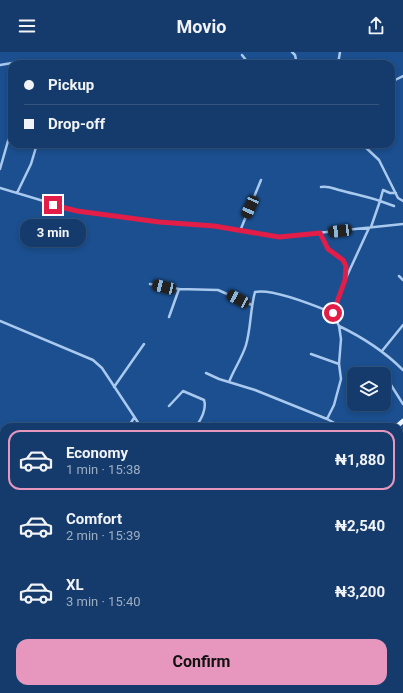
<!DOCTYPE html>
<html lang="en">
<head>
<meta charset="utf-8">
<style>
  body { margin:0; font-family:Roboto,sans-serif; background:#1d4271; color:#f1f3f6; height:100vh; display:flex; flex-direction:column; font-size:15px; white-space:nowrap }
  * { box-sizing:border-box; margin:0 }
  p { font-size:13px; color:#9dadc1 }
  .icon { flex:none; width:22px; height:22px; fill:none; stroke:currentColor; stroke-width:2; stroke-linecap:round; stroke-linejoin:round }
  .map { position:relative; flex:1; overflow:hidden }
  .panel { position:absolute; left:0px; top:371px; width:403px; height:270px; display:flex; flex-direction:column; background:#143b6b; border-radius:12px 12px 0 0; box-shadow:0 2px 6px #0003,0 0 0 1px #33557e }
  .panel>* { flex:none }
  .top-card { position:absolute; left:8px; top:8px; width:387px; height:88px; border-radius:12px; box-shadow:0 2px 6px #0003,0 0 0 1px #33557e; display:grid; align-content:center; height:88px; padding:0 16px; background:#143b6b }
  .buttons { position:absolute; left:347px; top:315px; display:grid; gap:8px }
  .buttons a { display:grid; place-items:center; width:44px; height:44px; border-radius:8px; background:#143b6b; box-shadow:0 2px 6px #0003,0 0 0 1px #33557e; font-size:20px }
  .end { position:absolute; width:18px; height:18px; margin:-9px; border:5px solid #e11d48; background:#fff; box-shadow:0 0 0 2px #fff }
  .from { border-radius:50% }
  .bubble { position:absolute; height:28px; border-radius:12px; background:#143b6b; box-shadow:0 2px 6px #0003,0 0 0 1px #33557e; font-size:13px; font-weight:700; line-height:28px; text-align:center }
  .car { position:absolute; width:12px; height:24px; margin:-12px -6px; border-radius:5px; box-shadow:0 0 3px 1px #0007; background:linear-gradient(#222 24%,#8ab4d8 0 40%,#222 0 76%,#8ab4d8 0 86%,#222 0) }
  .top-card b { display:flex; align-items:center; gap:14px; height:38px; font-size:15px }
  .top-card b+b { border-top:1px solid #33557e }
  .top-card i { width:10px; height:10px; background:#f1f3f6 }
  ul { padding:7px 0 0; list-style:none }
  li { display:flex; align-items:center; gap:12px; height:60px; margin:0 8px 6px; padding:0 8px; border:2px solid transparent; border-radius:12px }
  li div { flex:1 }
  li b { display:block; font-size:15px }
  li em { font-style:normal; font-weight:700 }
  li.current { border-color:#e797bd }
  li>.icon { width:36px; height:36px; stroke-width:1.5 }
  .cta { display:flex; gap:8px; margin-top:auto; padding:8px 16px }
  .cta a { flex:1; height:46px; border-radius:12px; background:#e797bd; color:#111; font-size:16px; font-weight:700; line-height:46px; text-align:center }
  header { display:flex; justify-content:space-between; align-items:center; height:52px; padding:0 16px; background:#143b6b; font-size:18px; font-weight:700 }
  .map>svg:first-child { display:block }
</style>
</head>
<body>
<header><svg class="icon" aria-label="menu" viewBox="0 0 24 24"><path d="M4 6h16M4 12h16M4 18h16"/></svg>Movio<svg class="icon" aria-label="share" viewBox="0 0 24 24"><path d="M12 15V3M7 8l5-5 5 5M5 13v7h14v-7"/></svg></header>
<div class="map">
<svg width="403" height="641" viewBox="0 0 403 641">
  <rect width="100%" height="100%" fill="#1b4f8f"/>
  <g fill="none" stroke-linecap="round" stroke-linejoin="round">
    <path stroke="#a9c9ee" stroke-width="2.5" d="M292,0l3,3 2,9
      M242,3l7,9
      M338,12l2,-12
      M0,13l18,-3 23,2
      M391,30l12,-6
      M362,92l17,16 19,38 5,3
      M0,117l12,-42
      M321,135c8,-1 11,1 18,3 14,4 27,6 41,11l-9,26
      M0,136l77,23 82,11 54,4 66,11 124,-13
      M17,141l14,-29 6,-20
      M394,154l-14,-5 3,-11 7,3h6
      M240,179l21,-51
      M320,181l8,16 15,11 3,6 -1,14 -12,33
      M399,224l4,4
      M346,226l23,-50
      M150,232l29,5 39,1 34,15
      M169,265l10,-28
      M0,269l93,39 9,8 39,59
      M382,299l21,-26
      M311,302l28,10
      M206,321l13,6 36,11 72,29 15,8
      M384,327l7,6 12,19
      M229,330c5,-13 13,-24 17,-37 5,-17 4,-35 9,-53 18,-4 61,14 78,21l6,13
      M114,335l30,-43
      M169,354l14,-15 21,9c3,9 -3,19 -8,27
      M327,367l7,-14 7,-26 -2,-15 2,-25 -2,-13c25,12 45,25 64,44
      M128,375l6,-9
      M207,375l3,-4
      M0,428l4,5
      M0,564l4,-1
      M399,567l4,2
      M0,623l4,6
      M10,637l3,4
      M117,637l2,4
      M157,637l5,4
      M250,637l1,4
      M83,641v-4
      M144,641l2,-4"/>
    <path stroke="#d6e6fa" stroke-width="4" d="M338,637l3,4
      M399,637l4,-9"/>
    <path stroke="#f0f6ff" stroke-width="4.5" d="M396,375l7,-6
      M56,641l5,-4"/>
  </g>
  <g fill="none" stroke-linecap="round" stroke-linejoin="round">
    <path stroke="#e11d48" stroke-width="5" d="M53,153l24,6 82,11 55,4 65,11 41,-4 8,16 15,11 3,6 -1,14 -12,33"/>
  </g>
</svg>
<div class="buttons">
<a><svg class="icon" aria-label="layers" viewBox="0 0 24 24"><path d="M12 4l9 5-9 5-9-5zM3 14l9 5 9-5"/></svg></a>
</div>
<i class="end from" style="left:333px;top:261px"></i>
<i class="end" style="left:53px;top:153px"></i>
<div class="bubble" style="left:20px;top:167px;width:66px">3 min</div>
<i class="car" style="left:250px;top:155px;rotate:204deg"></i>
<i class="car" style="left:340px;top:179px;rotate:263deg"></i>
<i class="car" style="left:164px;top:235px;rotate:283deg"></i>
<i class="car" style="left:238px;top:247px;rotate:298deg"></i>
<div class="top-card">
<b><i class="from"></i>Pickup</b>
<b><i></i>Drop-off</b>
</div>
<section class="panel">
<ul>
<li class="current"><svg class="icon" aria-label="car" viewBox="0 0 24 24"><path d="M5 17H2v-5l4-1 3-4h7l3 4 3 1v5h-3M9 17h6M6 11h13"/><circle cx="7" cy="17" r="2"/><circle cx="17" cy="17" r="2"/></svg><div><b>Economy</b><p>1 min · 15:38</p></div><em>₦1,880</em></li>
<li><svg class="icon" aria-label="car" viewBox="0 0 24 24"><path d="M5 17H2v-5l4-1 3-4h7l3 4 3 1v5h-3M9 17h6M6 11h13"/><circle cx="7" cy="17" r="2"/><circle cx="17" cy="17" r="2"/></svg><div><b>Comfort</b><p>2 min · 15:39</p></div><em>₦2,540</em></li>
<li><svg class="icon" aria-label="car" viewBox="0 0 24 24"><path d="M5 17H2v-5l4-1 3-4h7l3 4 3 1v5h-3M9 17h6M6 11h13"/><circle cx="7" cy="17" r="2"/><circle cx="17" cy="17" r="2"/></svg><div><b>XL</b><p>3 min · 15:40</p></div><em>₦3,200</em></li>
</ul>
<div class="cta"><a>Confirm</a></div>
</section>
</div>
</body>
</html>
